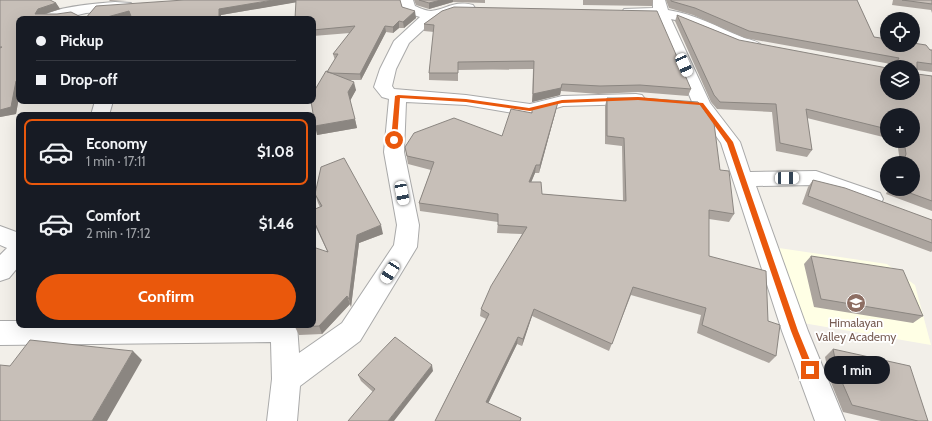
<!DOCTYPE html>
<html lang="en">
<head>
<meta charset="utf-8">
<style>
  body { margin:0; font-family:Cabin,sans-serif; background:#20242c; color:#f1f3f6; height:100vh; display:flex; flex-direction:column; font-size:15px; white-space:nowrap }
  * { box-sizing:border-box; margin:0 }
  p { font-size:13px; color:#9ea1a6 }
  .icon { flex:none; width:22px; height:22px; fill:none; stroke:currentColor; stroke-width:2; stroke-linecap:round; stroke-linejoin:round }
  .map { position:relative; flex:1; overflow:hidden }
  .drawer { position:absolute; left:16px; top:112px; width:300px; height:216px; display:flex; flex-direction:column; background:#171b24; border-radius:8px; box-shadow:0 4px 16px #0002 }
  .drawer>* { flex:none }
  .guide { position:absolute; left:16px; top:16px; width:300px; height:88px; border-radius:8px; box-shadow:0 4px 16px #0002; display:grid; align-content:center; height:88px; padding:0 20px; background:#171b24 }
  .controls { position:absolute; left:880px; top:12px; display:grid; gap:8px }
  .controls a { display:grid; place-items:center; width:40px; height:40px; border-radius:50%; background:#171b24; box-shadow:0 4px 16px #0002; font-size:20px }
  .end { position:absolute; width:18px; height:18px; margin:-9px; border:5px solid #ea580c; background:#fff; box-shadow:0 0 0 2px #fff }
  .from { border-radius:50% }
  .bubble { position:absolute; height:28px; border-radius:14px; background:#171b24; box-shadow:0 4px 16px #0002; font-size:13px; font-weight:700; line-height:28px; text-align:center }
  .car { position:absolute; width:12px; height:24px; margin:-12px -6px; border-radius:5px; box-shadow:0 0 3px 1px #0007; background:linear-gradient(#fff 24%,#345 0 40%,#fff 0 76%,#345 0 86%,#fff 0) }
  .guide b { display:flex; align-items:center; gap:14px; height:38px; font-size:15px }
  .guide b+b { border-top:1px solid #363941 }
  .guide i { width:10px; height:10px; background:#f1f3f6 }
  ul { padding:7px 0 0; list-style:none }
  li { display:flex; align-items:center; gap:12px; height:66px; margin:0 8px 6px; padding:0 12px; border:2px solid transparent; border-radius:8px }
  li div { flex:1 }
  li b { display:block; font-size:15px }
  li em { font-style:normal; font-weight:700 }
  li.active { border-color:#ea580c }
  li>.icon { width:36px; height:36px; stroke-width:1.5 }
  .cta { display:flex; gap:8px; margin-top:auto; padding:8px 20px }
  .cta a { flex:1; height:46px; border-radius:24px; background:#ea580c; color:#fff; font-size:16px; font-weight:700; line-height:46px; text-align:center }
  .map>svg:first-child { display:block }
</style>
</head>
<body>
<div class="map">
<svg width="932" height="421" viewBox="0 0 932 421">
  <rect width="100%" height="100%" fill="#f2efe9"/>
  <path fill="#ffffe5" d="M779,248l108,16 28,21 16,60 -134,-23z"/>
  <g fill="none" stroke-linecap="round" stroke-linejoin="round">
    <defs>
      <path id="minor" d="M399,0h14l2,6c5,2 11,5 16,5 16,-2 23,-11 42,-6l2,3 -2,3 -19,1 -19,7 -26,24 -13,26 -4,17 2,3 72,6 64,9 32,-8 74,-2 6,1 3,4 -3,4 -6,1 -73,2 -33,10 -64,-11 -60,-3 -2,50 15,73 -2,22 -57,94 -60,45 -3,35h-30l5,-42 -1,-37 -271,3v-24h19v4h278l2,28 43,-30 52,-78 3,-20 -13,-73 5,-53 -7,-2 -8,-10 6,-18 14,-28 26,-24 -16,-5z
        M653,0h12l3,10c27,4 49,17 74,27 6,3 16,3 20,9l-2,3c-21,5 -65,-25 -89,-30l39,84 30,39 10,30 66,-1 64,22 3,6 -3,6 -8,2 -58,-22 -58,1 52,145 37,90h-30l-33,-90 -61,-188 -28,-39 -37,-87 -32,-2 -2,-3 2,-3 29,-1z
        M115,2l16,1 2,3 -2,3 -5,1 -40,3 -25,6h-21c8,-12 60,-16 75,-17z
        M95,101h18l-4,14h-18z
        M0,226l19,7v33l-10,12 -9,3v-26l7,-7 -7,-3z"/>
    </defs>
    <use href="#minor" stroke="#a9a9a9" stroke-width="2"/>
    <use href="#minor" fill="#fff" fill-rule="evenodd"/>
  </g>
  <path fill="#aba49e" d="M0,0l56,3 4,6 -17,5 42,5 11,-13 304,-6 2,7 14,11 -12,10h-5l-6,5 -7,-1 -25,48h-12l7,10 -6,10 7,28 -40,7 10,-63 8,-12 -2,-6 17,-21 -37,3v-17l-17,-17 -75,13v4h-89l-1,-2 -5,2h-107v78l-3,17 -16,3z
    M109,0h18l-17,1z
    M414,0h71v3l-32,-1 -24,7 -13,-4z
    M583,0h70l-1,6 -69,-1z
    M666,0h191l17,37 58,13v22l-15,-2v4l15,2v135l-46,-17 2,-5h25v-26h-14l1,-1 -3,-21h16l-26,-26v23l-80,-20 5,32 -5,7 -31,-6 -4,-39 -55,-3 -6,-7 -36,-81 2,-6 62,25 148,53 26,-26h-24l2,-3 -146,-26 -52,-23 -24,-7z
    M893,0h39v13l-1,-3 -39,-5z
    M442,11l249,78 -3,7 -50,-4 -40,2 -37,-3 -1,4 -28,7 1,-33 -75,1v11l-29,-1v-7l5,-41 -10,-1v-7z
    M607,98l113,72 14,44 -5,8 -20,-3v37l59,65 8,35 -7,7 -72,-30 4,-18 -70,-20 -22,56 -77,-35 -10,30 -5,-2 -29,59 33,15 -1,3h-85l51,-102 -6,-3 1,-7 41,-75 -25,-1 1,-11 -78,-11 -1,-8 12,-33 -23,-6 -3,-17 97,-11 30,-24 24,-2 -17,63h-4l-4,9 11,12 81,7 -1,-55 -17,-2v-38z
    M813,180l119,40v31l-1,1 -129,-48 6,-17z
    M315,194l68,40 -24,9 -8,64 -1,-3 -28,30 -23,1 -4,-8 32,-76 -14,-30v-11l7,-3 -2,-4z
    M811,256l112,60 -10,7 -99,-16 -10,-43z
    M833,349l95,72h-47l-38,-9 -13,-32 -5,-23z
    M433,371l-60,21 -12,-11 -3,-6z"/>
  <path fill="#8b8681" d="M273,0h24l1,2 -77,13v4h-2v-10z
    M441,0h12v2l-24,7v-6z
    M56,3l4,6 -18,6 -7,-1 3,-5z
    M129,11l4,6 -7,2h-26z
    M415,11l1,7 -12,10 -1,-6z
    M399,21v7l-6,5v-6z
    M385,26l1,6 -25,48 -1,-6z
    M19,78v19l-3,17 -16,3v-7l16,-29z
    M354,82l2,8 -6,11 -2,-9z
    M562,84l-2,11 -28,7 1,-8z
    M558,102l-2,8 -17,63 1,-8z
    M355,119l2,9 -40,7 -2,-9z
    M536,165l-1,8 -7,17 1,-8z
    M381,225l2,9 -24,9 -8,64 -2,-8 8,-64z
    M347,296l3,8 -28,30 -3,-8z
    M534,309l-2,7 -10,30 1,-7z
    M518,337l-1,7 -31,64v-6z
    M133,351l9,9 -35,61h-15z
    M432,365l1,6 -39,50h-6z"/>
  <path fill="#c7bfb8" stroke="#8b8681" d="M0,0h50l6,3 -18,6 -3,5h22l14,-2 14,7 11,-13 88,-6h89l-54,9v10h-87l-3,-8 -29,8h-81v59l-3,3 -5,26 -11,3v-62l2,-1h-2z
    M296,0h104l2,7 13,4 -12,11 -4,-1 -6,6 -8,-1 -25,48 -29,-1 -4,-1 11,-18h-5l22,-28 -42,4v-11h-18z
    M419,0h22l-12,3z
    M671,0h186l17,37 13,2v6h26v-2l13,2 4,5h2v14l-15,-2v12l15,2v125l-33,-12h14v-26h-10l3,-9 -2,-13h9v-26h-26v14l-81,-20 6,41 -32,-7 -4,-39 -56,-2 -6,-7 -37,-80 62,25 148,28v25h26v-26h-19v-6l4,-1 1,-2 -150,-27 -54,-23 -24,-7z
    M902,0h30v4z
    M454,7l203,4 34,78 -51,-4 -40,1 -38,-2 -1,4 -28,6 1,-33 -76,1v11h-29l5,-48 -10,-1 18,-13z
    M326,71l28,11 -6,10 7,27 -40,7 -4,-25h2v-8z
    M607,98h33l58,4 16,21 6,47 9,1 5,43 -25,-4v46l57,15 2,50 12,4 -4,31 -74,-31 4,-17 -73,-21 -21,57 -78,-35 -11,30 -5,-2 -32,65 35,16 -1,3h-85l54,-107 -8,-5 10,-23 36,-59 -29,-2v-11l-79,-11 15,-41 -27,-6 -2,-9 9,-14 40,-15 48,18 9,-27 21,4v-4l26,-7 -18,63h-4l-7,17h12l1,12 84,7 -2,-63 -17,-2z
    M344,158l37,67 -24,10 -8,64 -2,-3 -28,30 -24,1v-2h18v-78l15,5 -15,-33v-9l9,-4 -7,-12 6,-27z
    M813,180l32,8 87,32v23l-124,-47z
    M811,256l92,14 20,46 -102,-17z
    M395,337l37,28 -44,56h-40l27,-32 -17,-14z
    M30,340l103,11 -41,70h-92v-56l10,1z
    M833,349l77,17 18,55h-10l-66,-16 -14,-32z"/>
  <path fill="#ea580c" d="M398,95l68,4 63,9 33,-8 76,-3 65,6 30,39 65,189 16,39 -1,2h-6l-16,-41 -64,-188 -27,-38 -62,-5 -76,3 -32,8 -64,-9 -66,-4 -3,42 -3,2 -3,-2 4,-44z"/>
  <defs>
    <symbol id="school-disc" viewBox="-11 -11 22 22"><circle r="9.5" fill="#8d6e63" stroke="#fff"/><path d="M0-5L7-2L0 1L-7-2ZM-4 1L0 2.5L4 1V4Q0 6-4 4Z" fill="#fff"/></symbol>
  </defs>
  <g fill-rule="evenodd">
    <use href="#school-disc" x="845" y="292" width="22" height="22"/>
  </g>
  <g text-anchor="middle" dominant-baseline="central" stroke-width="3.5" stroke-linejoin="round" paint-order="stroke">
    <g font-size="12" fill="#785e54" stroke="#fff">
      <text x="856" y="322">Himalayan<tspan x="856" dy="14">Valley Academy</tspan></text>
    </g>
  </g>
</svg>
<div class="controls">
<a><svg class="icon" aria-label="locate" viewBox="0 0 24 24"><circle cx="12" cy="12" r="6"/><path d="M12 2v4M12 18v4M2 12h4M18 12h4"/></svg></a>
<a><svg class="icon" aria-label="layers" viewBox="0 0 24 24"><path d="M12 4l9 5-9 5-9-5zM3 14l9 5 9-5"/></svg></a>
<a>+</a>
<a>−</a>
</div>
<i class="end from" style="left:394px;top:140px"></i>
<i class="end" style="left:810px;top:370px"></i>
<div class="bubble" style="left:824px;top:356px;width:66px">1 min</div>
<i class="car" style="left:684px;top:65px;rotate:156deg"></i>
<i class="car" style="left:787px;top:178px;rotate:89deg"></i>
<i class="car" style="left:402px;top:193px;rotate:169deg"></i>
<i class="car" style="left:390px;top:272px;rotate:213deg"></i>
<div class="guide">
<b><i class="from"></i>Pickup</b>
<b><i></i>Drop-off</b>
</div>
<section class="drawer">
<ul>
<li class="active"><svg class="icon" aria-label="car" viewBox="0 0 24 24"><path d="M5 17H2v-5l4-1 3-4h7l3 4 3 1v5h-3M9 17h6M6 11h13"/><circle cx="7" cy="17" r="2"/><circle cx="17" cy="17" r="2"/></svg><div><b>Economy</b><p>1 min · 17:11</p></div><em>$1.08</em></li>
<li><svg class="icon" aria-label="car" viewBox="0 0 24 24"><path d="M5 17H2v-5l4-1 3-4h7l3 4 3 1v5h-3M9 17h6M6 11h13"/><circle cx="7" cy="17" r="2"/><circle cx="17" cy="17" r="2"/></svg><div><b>Comfort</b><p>2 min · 17:12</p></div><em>$1.46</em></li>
</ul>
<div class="cta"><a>Confirm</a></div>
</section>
</div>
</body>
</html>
